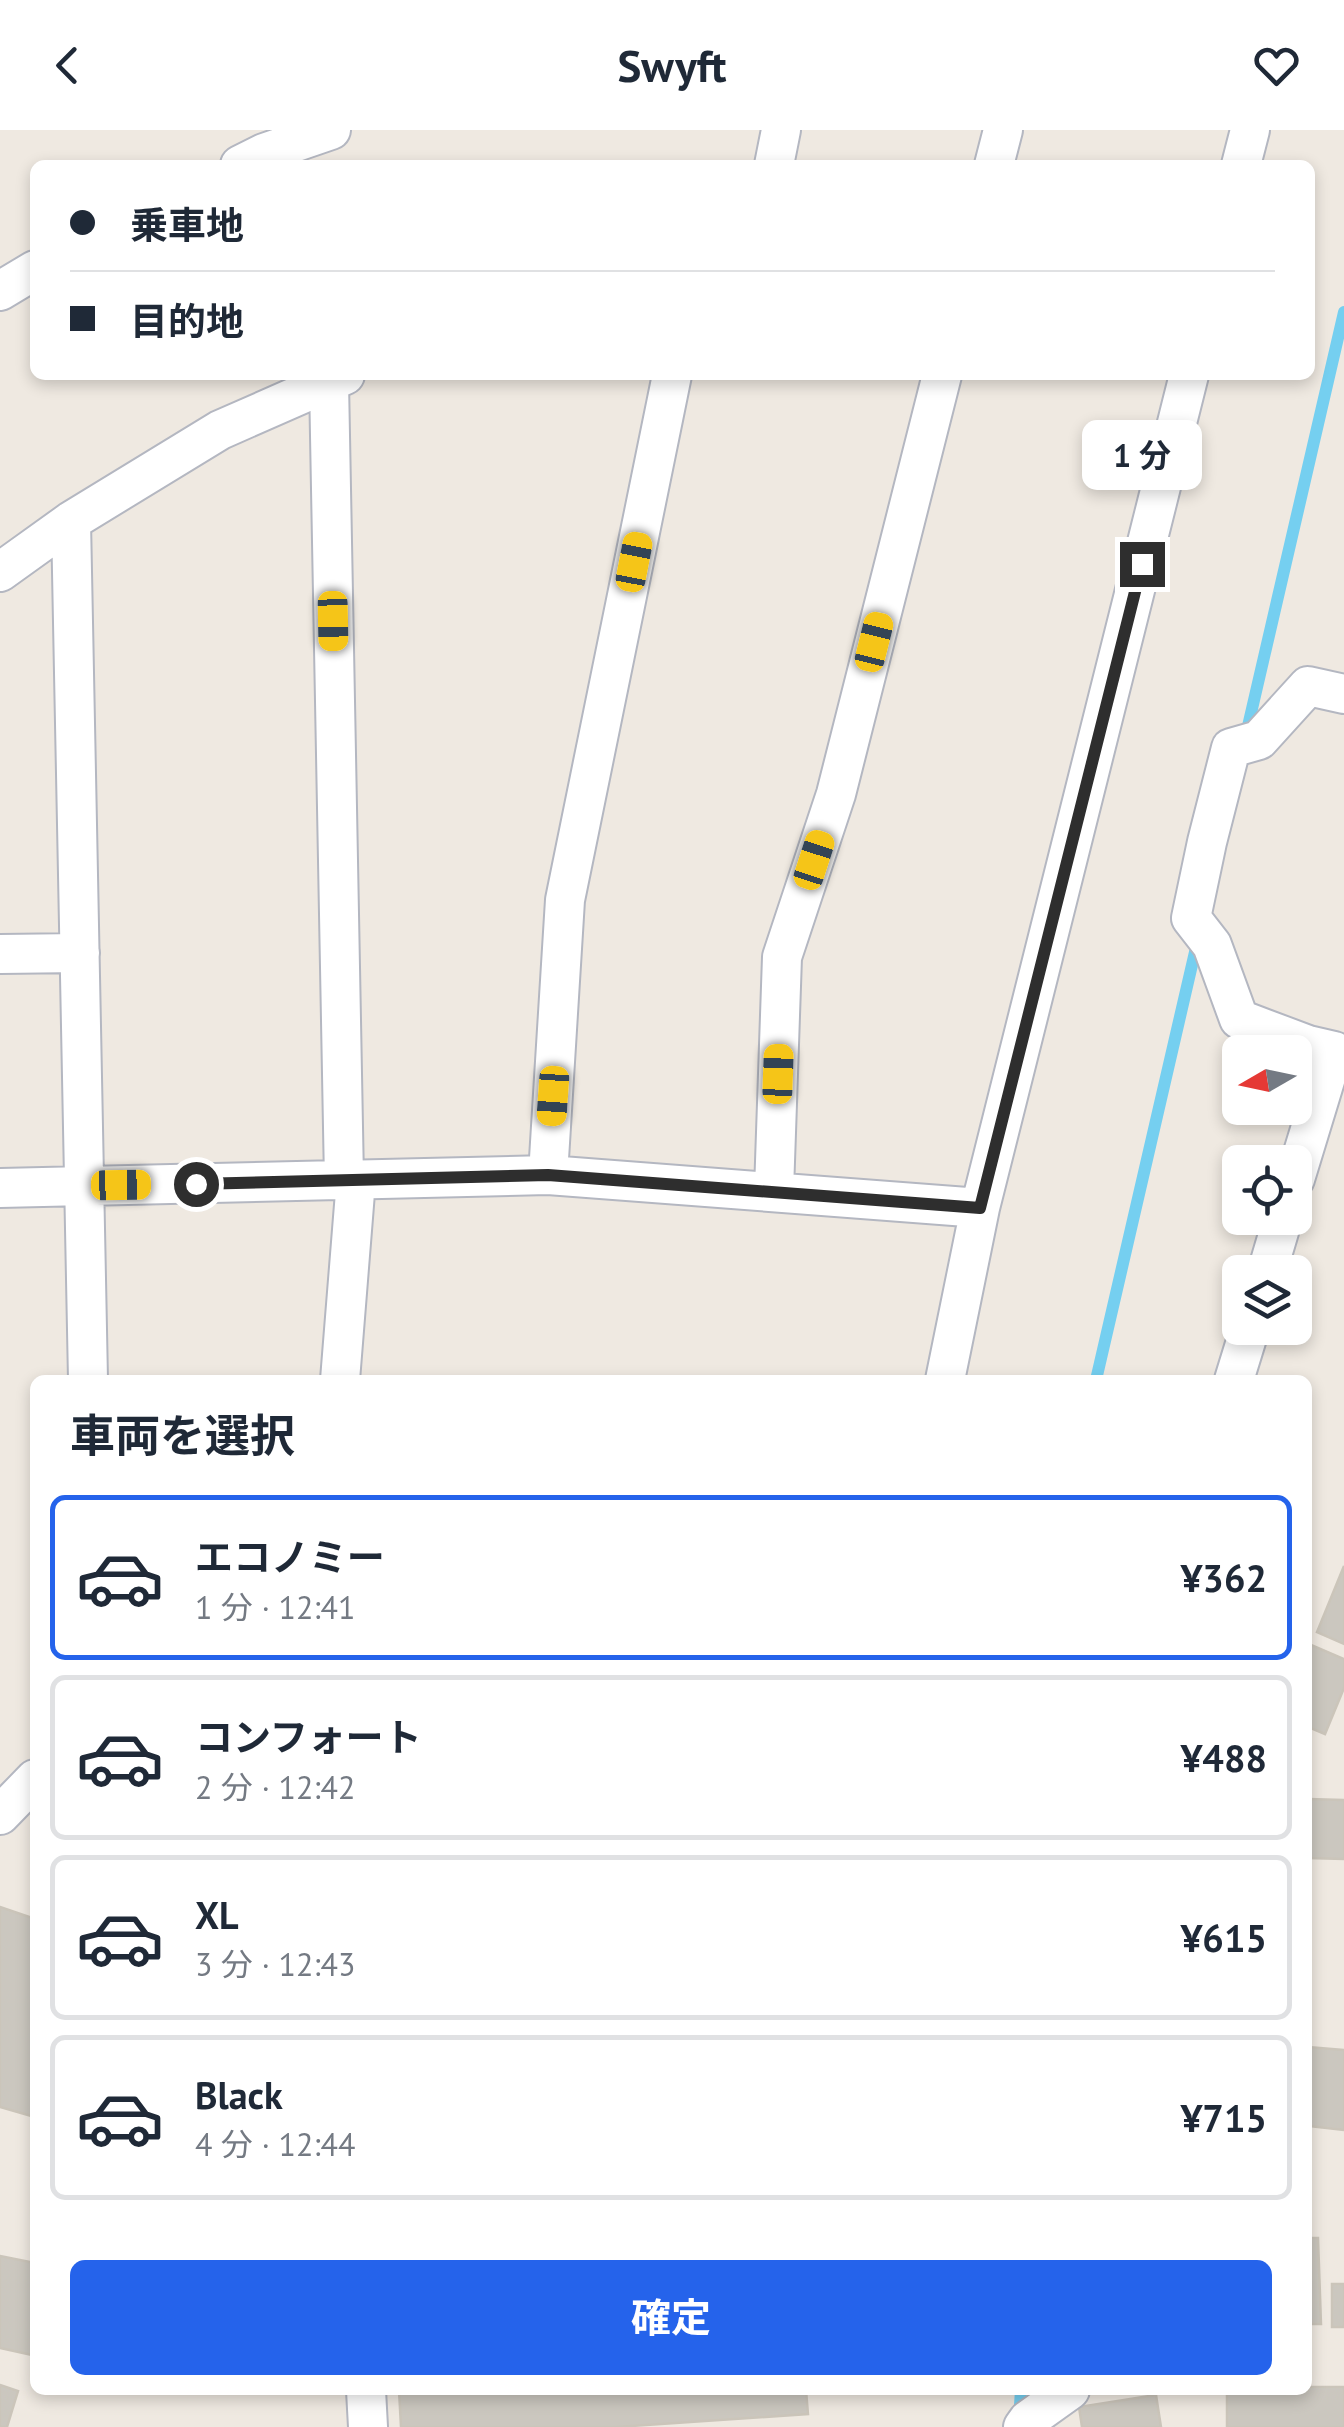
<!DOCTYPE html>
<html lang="ja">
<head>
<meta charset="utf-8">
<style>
  body { margin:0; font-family:"PT Sans","Noto Sans JP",sans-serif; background:#f6f6f7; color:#1f2937; height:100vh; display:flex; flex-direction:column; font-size:38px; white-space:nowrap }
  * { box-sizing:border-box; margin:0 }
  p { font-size:32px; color:#747a83 }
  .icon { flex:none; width:55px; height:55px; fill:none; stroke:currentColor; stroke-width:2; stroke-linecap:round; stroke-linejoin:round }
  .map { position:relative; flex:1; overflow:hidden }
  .panel { position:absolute; left:30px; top:1245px; width:1282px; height:1020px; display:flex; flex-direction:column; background:#fff; border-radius:15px; box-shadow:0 5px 15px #0003 }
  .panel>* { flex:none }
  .top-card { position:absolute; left:30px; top:30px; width:1285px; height:220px; border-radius:15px; box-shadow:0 5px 15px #0003; display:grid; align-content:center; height:220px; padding:0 40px; background:#fff }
  .needle { width:65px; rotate:261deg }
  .fabs { position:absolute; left:1222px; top:905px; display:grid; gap:20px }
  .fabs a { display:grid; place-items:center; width:90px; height:90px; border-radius:15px; background:#fff; box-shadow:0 5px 15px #0003; font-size:50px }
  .end { position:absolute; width:45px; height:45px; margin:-22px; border:12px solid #2e2e2e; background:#fff; box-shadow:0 0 0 5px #fff }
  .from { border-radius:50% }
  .bubble { position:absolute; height:70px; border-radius:15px; background:#fff; box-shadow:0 5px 15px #0003; font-size:32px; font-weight:700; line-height:70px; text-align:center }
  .car { position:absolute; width:30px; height:60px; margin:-30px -15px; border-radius:12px; box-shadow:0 0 8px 2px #0007; background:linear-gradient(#f5c518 24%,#345 0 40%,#f5c518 0 76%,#345 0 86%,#f5c518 0) }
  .top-card b { display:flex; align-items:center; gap:35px; height:95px; font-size:38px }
  .top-card b+b { border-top:2px solid #e0e1e3 }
  .top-card i { width:25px; height:25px; background:#1f2937 }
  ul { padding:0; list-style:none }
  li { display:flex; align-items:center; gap:30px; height:165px; margin:0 20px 15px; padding:0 20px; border:5px solid #e0e1e3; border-radius:15px }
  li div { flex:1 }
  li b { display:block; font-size:38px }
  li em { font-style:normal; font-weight:700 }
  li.current { border-color:#2563eb }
  li>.icon { width:90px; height:90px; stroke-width:1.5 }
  h2 { padding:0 40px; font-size:45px; line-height:120px }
  .primary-button { display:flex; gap:20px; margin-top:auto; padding:20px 40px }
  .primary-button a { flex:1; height:115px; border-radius:15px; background:#2563eb; color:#fff; font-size:40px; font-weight:700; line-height:115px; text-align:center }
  header { display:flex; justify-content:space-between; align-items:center; height:130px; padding:0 40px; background:#fff; font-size:45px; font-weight:700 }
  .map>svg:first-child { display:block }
</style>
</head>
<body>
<header><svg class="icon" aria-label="back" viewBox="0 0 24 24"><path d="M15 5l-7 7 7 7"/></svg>Swyft<svg class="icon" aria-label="heart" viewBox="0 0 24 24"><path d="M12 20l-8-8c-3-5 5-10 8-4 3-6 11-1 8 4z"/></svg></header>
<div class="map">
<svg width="1344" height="2297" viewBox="0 0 1344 2297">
  <rect width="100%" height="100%" fill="#efe9e1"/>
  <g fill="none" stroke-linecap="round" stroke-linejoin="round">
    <path stroke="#75cff0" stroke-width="12" d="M1245,609l99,-427
      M1096,1250l102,-441
      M1019,2290l2,-30"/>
  </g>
  <path fill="#cbc7bf" stroke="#cbc5ba" stroke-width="2.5" d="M1344,1436v78l-27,-12z
    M1311,1515l33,14v29l-19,46 -17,-7v-72z
    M1308,1669l36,1v59l-36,-1z
    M0,1777l35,12v198l-35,-10z
    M1308,1917l36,3v80l-36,-4z
    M1308,2108h10l3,86h-13z
    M0,2126l35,7v79l-3,13 -32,-7z
    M1332,2154h12v43h-12z
    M0,2255l18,6 -11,36h-7z
    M1308,2257h36v40h-117v-37h81z
    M399,2260h407l2,24 -191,13h-216z
    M1156,2265l5,32h-79l-3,-20z"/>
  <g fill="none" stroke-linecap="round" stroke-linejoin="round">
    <defs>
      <path id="street" d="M240,35l24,-12 67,-23
        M774,35l7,-35
        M994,35l9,-35
        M1241,35l9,-35
        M0,161l35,-21
        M329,252l15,798
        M71,391l17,859
        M0,442l71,-51 149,-91 125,-55
        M0,824l80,-1
        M548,1045l17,-275 107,-525
        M1295,1049l39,-128 -26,-6 -69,-26 -27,-74 -21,-27 16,-76 24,-94 28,-8 49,-54 36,8
        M0,1058l548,-13 432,33 209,-833
        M774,1061l8,-234 54,-163 106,-419
        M1267,1142l16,-54
        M340,1250l16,-200
        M945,1250l35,-172
        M1234,1250l16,-52
        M0,1685l35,-36
        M366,2260l2,37
        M1023,2297l5,-7 42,-30"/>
    </defs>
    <use href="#street" stroke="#b4b7c1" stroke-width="42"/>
    <use href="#street" stroke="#fff" stroke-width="38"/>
  </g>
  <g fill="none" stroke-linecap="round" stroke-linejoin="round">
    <path stroke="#2e2e2e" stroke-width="12" d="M196,1054l352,-9 432,33 162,-644"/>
  </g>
</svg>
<div class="fabs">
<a><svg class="needle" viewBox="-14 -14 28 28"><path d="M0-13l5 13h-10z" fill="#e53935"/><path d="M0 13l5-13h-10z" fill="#747a83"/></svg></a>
<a><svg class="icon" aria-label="locate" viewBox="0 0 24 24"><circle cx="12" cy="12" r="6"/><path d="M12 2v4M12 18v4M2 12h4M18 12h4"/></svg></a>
<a><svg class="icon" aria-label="layers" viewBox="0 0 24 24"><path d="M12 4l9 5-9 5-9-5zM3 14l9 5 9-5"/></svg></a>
</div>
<i class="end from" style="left:196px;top:1054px"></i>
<i class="end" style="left:1142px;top:434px"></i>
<div class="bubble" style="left:1082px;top:290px;width:120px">1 分</div>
<i class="car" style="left:634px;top:432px;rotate:11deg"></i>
<i class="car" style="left:333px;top:491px;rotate:179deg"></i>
<i class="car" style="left:874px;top:512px;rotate:14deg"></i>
<i class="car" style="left:814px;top:730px;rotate:18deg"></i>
<i class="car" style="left:778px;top:944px;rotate:2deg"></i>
<i class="car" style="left:553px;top:966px;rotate:184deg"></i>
<i class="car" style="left:121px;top:1055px;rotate:89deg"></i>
<div class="top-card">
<b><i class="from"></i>乗車地</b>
<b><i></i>目的地</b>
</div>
<section class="panel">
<h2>車両を選択</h2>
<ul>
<li class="current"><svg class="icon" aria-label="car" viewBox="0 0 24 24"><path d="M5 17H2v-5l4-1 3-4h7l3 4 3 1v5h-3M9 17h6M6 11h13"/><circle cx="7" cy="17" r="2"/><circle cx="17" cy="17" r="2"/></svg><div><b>エコノミー</b><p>1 分 · 12:41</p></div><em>¥362</em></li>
<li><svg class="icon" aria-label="car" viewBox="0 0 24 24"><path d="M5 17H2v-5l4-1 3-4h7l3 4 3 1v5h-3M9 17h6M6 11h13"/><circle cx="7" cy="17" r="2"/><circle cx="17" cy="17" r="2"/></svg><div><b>コンフォート</b><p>2 分 · 12:42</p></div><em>¥488</em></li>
<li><svg class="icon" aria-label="car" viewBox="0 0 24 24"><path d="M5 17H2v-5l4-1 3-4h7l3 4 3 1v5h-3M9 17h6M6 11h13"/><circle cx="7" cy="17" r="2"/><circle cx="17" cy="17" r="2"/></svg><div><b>XL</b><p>3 分 · 12:43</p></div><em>¥615</em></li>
<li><svg class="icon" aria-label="car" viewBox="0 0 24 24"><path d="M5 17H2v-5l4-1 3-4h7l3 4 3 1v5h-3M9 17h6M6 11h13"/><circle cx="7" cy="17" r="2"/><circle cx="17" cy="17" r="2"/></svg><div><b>Black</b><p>4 分 · 12:44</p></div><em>¥715</em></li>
</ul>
<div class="primary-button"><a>確定</a></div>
</section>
</div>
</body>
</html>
